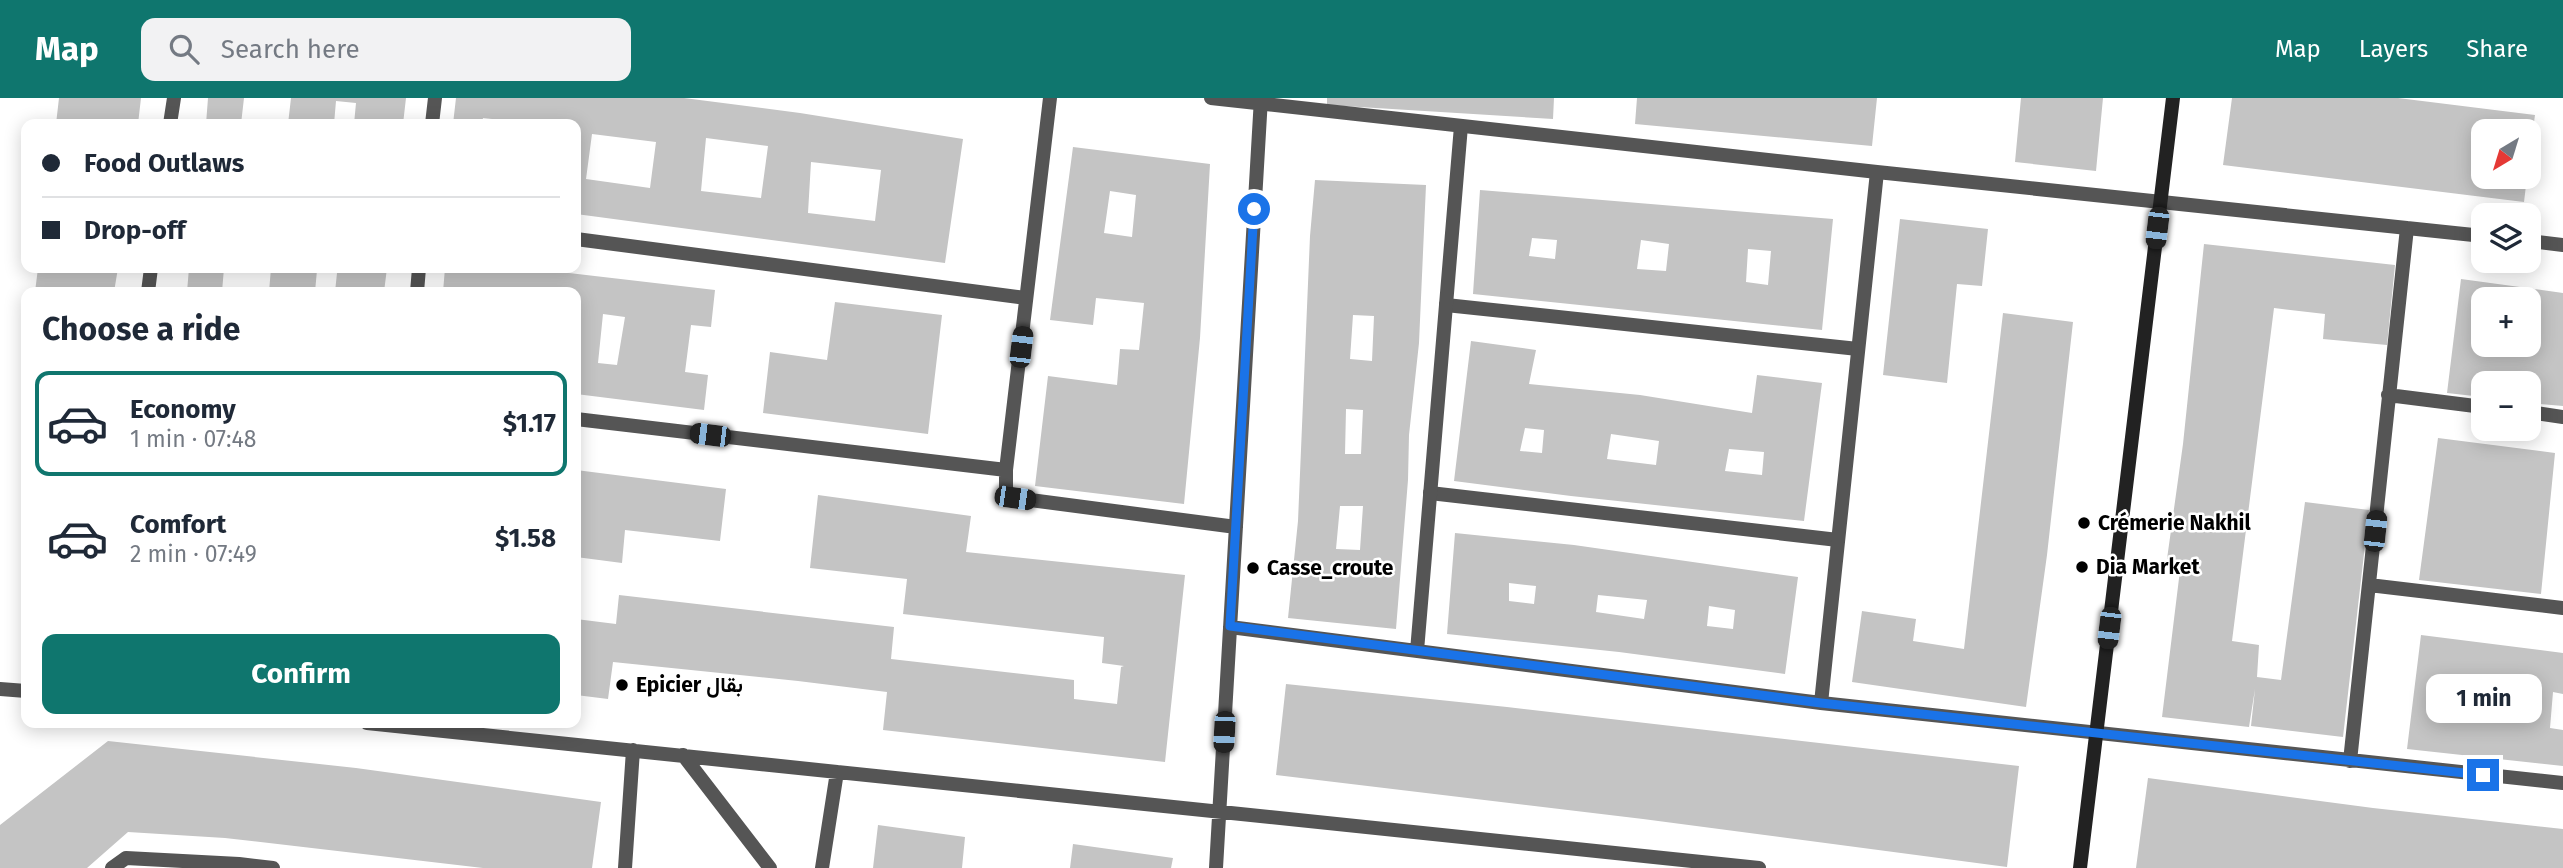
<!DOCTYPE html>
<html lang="en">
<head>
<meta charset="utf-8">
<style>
  body { margin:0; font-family:"Fira Sans",Vazirmatn,sans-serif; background:#f2f2f3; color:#1f2937; height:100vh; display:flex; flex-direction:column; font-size:26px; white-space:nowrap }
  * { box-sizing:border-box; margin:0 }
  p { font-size:23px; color:#747a83 }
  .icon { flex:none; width:38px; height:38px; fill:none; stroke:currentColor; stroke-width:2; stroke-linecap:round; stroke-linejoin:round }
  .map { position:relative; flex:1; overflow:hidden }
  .side { position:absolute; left:21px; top:189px; width:560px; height:441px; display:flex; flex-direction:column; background:#fff; border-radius:14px; box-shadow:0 4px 18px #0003 }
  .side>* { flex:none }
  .hud { position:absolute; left:21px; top:21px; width:560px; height:154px; border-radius:14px; box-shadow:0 4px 18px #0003; display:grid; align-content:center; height:154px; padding:0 21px; background:#fff }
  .needle { width:46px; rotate:218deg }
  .tools { position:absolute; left:2471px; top:21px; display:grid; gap:14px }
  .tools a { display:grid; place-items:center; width:70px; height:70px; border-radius:14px; background:#fff; box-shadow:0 4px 18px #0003; font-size:35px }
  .end { position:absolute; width:32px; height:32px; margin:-16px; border:9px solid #1a73e8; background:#fff; box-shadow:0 0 0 4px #fff }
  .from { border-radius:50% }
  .bubble { position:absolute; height:49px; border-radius:14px; background:#fff; box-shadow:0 4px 18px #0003; font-size:23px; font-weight:700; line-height:49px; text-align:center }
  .car { position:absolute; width:21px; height:42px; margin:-21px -10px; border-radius:9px; box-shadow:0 0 5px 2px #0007; background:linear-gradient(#222 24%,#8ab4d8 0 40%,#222 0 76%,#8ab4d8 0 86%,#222 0) }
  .hud b { display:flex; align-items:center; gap:24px; height:66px; font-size:26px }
  .hud b+b { border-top:2px solid #e0e1e3 }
  .hud i { width:18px; height:18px; background:#1f2937 }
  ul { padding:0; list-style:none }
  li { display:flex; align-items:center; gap:21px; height:105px; margin:0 14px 10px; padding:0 7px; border:4px solid transparent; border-radius:14px }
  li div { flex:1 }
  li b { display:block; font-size:26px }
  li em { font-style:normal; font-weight:700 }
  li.selected { border-color:#0f766e }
  li>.icon { width:63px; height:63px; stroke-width:1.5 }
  h2 { padding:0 21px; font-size:32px; line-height:84px }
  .action { display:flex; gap:14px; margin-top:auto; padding:14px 21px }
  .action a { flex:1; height:80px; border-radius:14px; background:#0f766e; color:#fff; font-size:28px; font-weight:700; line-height:80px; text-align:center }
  header { display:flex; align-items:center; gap:42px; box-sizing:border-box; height:98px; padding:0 35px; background:#0f766e; color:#fff }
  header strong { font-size:33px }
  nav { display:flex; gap:38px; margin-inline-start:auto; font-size:24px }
  .search { width:490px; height:63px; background:#f2f2f3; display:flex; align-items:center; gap:18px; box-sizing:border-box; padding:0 24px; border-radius:14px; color:#747a83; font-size:26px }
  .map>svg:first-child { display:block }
</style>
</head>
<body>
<header>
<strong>Map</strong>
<div class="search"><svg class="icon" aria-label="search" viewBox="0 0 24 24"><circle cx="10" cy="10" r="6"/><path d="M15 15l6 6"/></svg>Search here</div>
<nav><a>Map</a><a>Layers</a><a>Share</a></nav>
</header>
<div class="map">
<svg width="2563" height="770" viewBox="0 0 2563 770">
  <rect width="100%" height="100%" fill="#fff"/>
  <path fill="#c4c4c4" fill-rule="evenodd" d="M59,0h82l-3,26h-82z
    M208,0h36l-3,26h-35z
    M291,0h115l-3,26h-49l2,-21 -20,-2 -2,23h-46z
    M456,0h228l116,15 163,26 -18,124 -369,-49v-90h-41l-52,-6 -1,6h-29zM592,36l64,8 -6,46 -64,-9zM706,40l62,8 -7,52 -60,-7zM811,64l70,8 -6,51 -67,-8z
    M1327,0h227l-1,21 -226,-14z
    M1637,0h240l-5,48 -237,-22z
    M2021,0h82l-7,73 -81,-9z
    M2232,0h166l137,17 -5,36 -1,-20h-46v46h44l-3,25 -301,-37z
    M1073,49l137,17 -10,174 -16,166 -149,-18 13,-110 69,9 3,-36 19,1 2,-18 3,-29 -48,-5 -3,27 -43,-5zM1110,93l26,4 -4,42 -28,-4z
    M1315,82l111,5 -7,158 -10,92 -1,45 -12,149 -108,-11 10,-97 12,-285zM1353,217l21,1 -2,45 -22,-2zM1346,311l17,1 -2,44h-16zM1340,408h23l-3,44 -24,-1z
    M1480,92l353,29 -11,111 -349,-36zM1532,140l25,2 -2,19 -26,-3zM1641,142l28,4 -3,27 -29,-2zM1748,151l23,2 -3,34 -22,-3z
    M1900,121l88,10 -6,57 -25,-2 -10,99 -64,-8z
    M2204,146l191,21 -8,80 -64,-6 2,-25 -51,-6 -42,333 27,4 -2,32 24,3 24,-178 64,8 -26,227 -92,-11 4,-37 -6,38 -87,-10 19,-155 -14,-3 16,-115z
    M38,170h80l-4,24h-79z
    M189,170h35l-2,24h-35z
    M271,170h116l-3,24h-49l2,-19 -20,-3 -2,22h-46z
    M445,170h81l189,22 -4,37 -20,-2 -6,47 23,3 -4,35 -128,-16v-102h-133zM603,216l22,3 -8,48 -19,-2z
    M2461,181l102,14v113l-34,-3v-20h-46v14l-36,-4zM2483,201h46v46h-4l-1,12 -22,-3v-9h-19z
    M835,204l107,13 -14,119 -165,-21 7,-61 57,8z
    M2003,215l70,9 -26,233 -21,152 -174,-25 10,-71 54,8 -3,22 51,8z
    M1471,243l65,9 -7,34 111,11 112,18 5,-38 65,8 -18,138 -233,-25 -117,-15zM1525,330l19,2 -2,23 -22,-2zM1611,336l48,7 -3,24 -49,-6zM1729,351l35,3 -2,23 -37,-4z
    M2438,340l117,15 -14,141 -122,-14z
    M576,372l150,19 -6,52 -95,-11 -3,33 -46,-6z
    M818,397l153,21 -5,36 219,23 -20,187 -282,-32 4,-38 -89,-11 -185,-19 -5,37 -32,-4v-76l40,5 3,-29 275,32 -3,32 183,21v19l43,5 4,-37 3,-1 -22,-3 2,-26 -201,-23 4,-35 -97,-11z
    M1455,435l119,12 224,32 -13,97 -166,-22 -172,-18zM1509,485l27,3 -2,18 -25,-3zM1598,497l49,5 -3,19 -48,-7zM1709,508l26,4 -2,19 -26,-3z
    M2421,537l142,18v41l-10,-2 -3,36 13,2v36l-156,-17zM2465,589l22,3 -2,22 -23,-2z
    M1286,586l221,23 512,59 -12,101 -364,-48 -367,-44z
    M108,643l248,27 245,34 -9,66h-109l-258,-30 -97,-6 -41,36h-87v-43z
    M2148,680l225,30 190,21v39h-427z
    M878,727l87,12 -3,31h-89z
    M1073,746l100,14 -2,10h-101z"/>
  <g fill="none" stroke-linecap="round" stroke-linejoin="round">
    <path stroke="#555" stroke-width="14" d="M1446,207l412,44
      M1430,395l408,47"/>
    <path stroke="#555" stroke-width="14" d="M1050,0l-44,372v22l9,6 221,29
      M1211,0l666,74 606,64
      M170,26l4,-26
      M432,26l3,-26
      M576,141l450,59
      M2529,143l34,4
      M148,194l3,-24
      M417,194l2,-24
      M2388,297l95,12
      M2529,314l34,5
      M576,321l430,51
      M2369,487l194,23
      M1230,529l591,76 742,80
      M1417,553l44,-525
      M0,591l26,2
      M1821,605l56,-531
      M367,625l1392,145
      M683,657l87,113
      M2350,663l57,-533
      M112,770l14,-10 113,6 34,4
      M625,770l8,-118
      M822,770l15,-96
      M1216,770l45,-770"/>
    <path stroke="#222" stroke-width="14" d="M2080,770l93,-770"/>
  </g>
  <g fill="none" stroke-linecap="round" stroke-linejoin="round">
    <path stroke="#1a73e8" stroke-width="9" d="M1254,111l-24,417 591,77 662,72"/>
  </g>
  <g fill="#000" stroke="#fff" stroke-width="2.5">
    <circle cx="2084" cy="425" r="7"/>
    <circle cx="2082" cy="469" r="7"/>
    <circle cx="1253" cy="470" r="7"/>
    <circle cx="622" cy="587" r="7"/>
  </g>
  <g text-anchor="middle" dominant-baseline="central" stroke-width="5" stroke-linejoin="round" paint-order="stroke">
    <g font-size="21" font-weight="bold" fill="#000" stroke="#fff" text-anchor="start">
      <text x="2098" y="425">Crémerie Nakhil</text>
      <text x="2096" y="469">Dia Market</text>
      <text x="1267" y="470">Casse_croute</text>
      <text x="636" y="587">Epicier بقال</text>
    </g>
  </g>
</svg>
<div class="tools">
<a><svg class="needle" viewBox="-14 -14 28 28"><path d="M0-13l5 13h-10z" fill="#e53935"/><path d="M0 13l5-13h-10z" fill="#747a83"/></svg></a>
<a><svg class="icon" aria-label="layers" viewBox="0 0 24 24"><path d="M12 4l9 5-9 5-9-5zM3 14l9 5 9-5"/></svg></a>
<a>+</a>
<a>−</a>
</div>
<i class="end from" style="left:1254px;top:111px"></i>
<i class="end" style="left:2483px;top:677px"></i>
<div class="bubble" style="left:2426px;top:576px;width:116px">1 min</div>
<i class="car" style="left:2157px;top:130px;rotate:187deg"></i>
<i class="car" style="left:1021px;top:249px;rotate:7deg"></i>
<i class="car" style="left:710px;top:337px;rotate:277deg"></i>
<i class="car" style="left:1015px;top:400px;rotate:98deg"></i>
<i class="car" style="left:2375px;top:433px;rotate:6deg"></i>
<i class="car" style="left:2109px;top:530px;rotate:187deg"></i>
<i class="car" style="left:1224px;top:634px;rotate:183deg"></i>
<div class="hud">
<b><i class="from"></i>Food Outlaws</b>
<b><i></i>Drop-off</b>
</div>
<section class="side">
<h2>Choose a ride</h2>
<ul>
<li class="selected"><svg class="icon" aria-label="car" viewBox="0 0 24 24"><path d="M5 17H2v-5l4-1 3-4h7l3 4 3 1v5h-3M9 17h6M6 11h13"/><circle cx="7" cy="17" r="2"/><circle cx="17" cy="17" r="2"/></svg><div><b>Economy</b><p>1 min · 07:48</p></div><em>$1.17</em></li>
<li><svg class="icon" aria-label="car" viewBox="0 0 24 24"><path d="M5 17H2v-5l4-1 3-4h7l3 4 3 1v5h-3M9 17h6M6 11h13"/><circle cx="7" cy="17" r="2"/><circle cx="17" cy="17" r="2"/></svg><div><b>Comfort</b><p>2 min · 07:49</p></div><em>$1.58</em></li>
</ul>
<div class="action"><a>Confirm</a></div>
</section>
</div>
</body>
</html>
